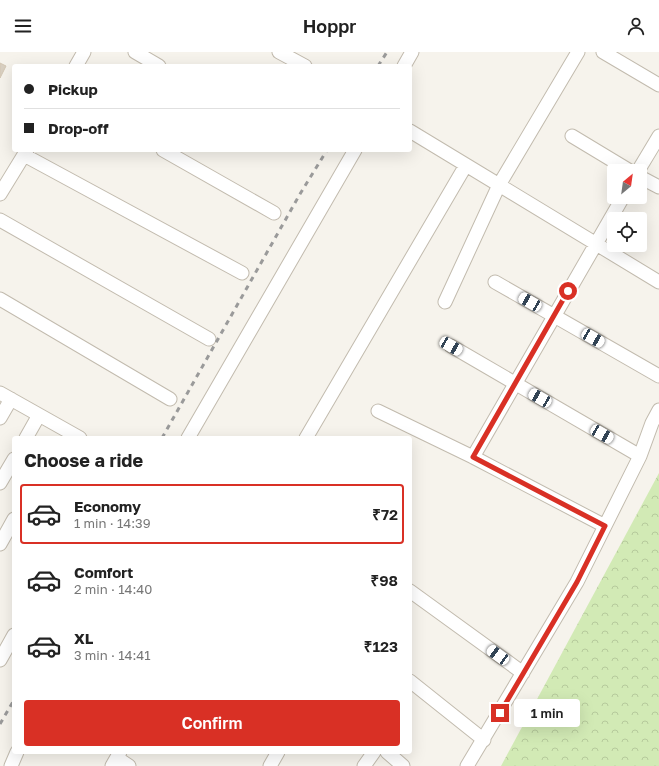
<!DOCTYPE html>
<html lang="en">
<head>
<meta charset="utf-8">
<style>
  body { margin:0; font-family:"Golos Text",sans-serif; background:#f2f2f2; color:#222; height:100vh; display:flex; flex-direction:column; font-size:15px; white-space:nowrap }
  * { box-sizing:border-box; margin:0 }
  p { font-size:13px; color:#767676 }
  .icon { flex:none; width:22px; height:22px; fill:none; stroke:currentColor; stroke-width:2; stroke-linecap:round; stroke-linejoin:round }
  .map { position:relative; flex:1; overflow:hidden }
  .sheet { position:absolute; left:12px; top:384px; width:400px; height:318px; display:flex; flex-direction:column; background:#fff; border-radius:4px; box-shadow:0 4px 16px #0002 }
  .sheet>* { flex:none }
  .top-card { position:absolute; left:12px; top:12px; width:400px; height:88px; border-radius:4px; box-shadow:0 4px 16px #0002; display:grid; align-content:center; height:88px; padding:0 12px; background:#fff }
  .needle { width:26px; rotate:29deg }
  .buttons { position:absolute; left:607px; top:112px; display:grid; gap:8px }
  .buttons a { display:grid; place-items:center; width:40px; height:40px; border-radius:4px; background:#fff; box-shadow:0 4px 16px #0002; font-size:20px }
  .end { position:absolute; width:18px; height:18px; margin:-9px; border:5px solid #d93025; background:#fff; box-shadow:0 0 0 2px #fff }
  .from { border-radius:50% }
  .bubble { position:absolute; height:28px; border-radius:4px; background:#fff; box-shadow:0 4px 16px #0002; font-size:13px; font-weight:600; line-height:28px; text-align:center }
  .car { position:absolute; width:12px; height:24px; margin:-12px -6px; border-radius:5px; box-shadow:0 0 3px 1px #0007; background:linear-gradient(#fff 24%,#345 0 40%,#fff 0 76%,#345 0 86%,#fff 0) }
  .top-card b { display:flex; align-items:center; gap:14px; height:38px; font-size:15px }
  .top-card b+b { border-top:1px solid #e0e0e0 }
  .top-card i { width:10px; height:10px; background:#222 }
  ul { padding:0; list-style:none }
  li { display:flex; align-items:center; gap:12px; height:60px; margin:0 8px 6px; padding:0 4px; border:2px solid transparent; border-radius:4px }
  li div { flex:1 }
  li b { display:block; font-size:15px }
  li em { font-style:normal; font-weight:600 }
  li.selected { border-color:#d93025 }
  li>.icon { width:36px; height:36px; stroke-width:1.5 }
  h2 { padding:0 12px; font-size:18px; line-height:48px }
  .action { display:flex; gap:8px; margin-top:auto; padding:8px 12px }
  .action a { flex:1; height:46px; border-radius:4px; background:#d93025; color:#fff; font-size:16px; font-weight:600; line-height:46px; text-align:center }
  header { display:flex; justify-content:space-between; align-items:center; height:52px; padding:0 12px; background:#fff; font-size:18px; font-weight:600 }
  .map>svg:first-child { display:block }
</style>
</head>
<body>
<header><svg class="icon" aria-label="menu" viewBox="0 0 24 24"><path d="M4 6h16M4 12h16M4 18h16"/></svg>Hoppr<svg class="icon" aria-label="person" viewBox="0 0 24 24"><circle cx="12" cy="8" r="4"/><path d="M4 21q1-7 8-7t8 7"/></svg></header>
<div class="map">
<svg width="659" height="714" viewBox="0 0 659 714">
  <defs>
    <pattern id="forest-crowns" width="20" height="18" patternUnits="userSpaceOnUse"><rect width="20" height="18" fill="#d2eab5"/><path d="M2 6a3 3 0 1 1 6 0M12 15a3 3 0 1 1 6 0" fill="none" stroke="#b6ca9c"/></pattern>
  </defs>
  <rect width="100%" height="100%" fill="#f6f3ec"/>
  <path fill="url(#forest-crowns)" d="M659,421v293h-158z"/>
  <path fill="#d8cfc1" stroke="#d3c7b4" d="M0,11l6,3 -6,12z"/>
  <g fill="none" stroke-linecap="round" stroke-linejoin="round">
    <defs>
      <path id="minor" d="M135,0l24,14
        M279,0l26,14
        M603,0l56,33
        M76,14l8,-14
        M404,14l8,-14
        M410,79l249,151
        M572,84l58,35
        M163,98l111,63
        M24,103l218,118
        M638,119l21,-35
        M640,125l19,10
        M0,142l27,-44
        M0,168l209,119
        M495,230l164,94
        M0,247l170,100
        M445,250l54,-117 79,-133
        M451,294l189,110
        M0,341l80,45
        M378,359l95,46 132,69
        M0,366l11,-19
        M26,386l13,-23
        M188,386l167,-288
        M306,386l160,-273
        M473,405l150,-260
        M0,431l14,-24
        M0,492l14,-25
        M410,539l113,82
        M0,608l14,-25
        M410,629l74,59
        M387,700l16,14
        M117,706l12,8
        M11,714l6,-14
        M112,714l8,-14
        M270,714l8,-14
        M364,714l10,-14
        M467,714l110,-184 63,-126 12,-33 7,-13"/>
    </defs>
    <use href="#minor" stroke="#c2bbae" stroke-width="15"/>
    <use href="#minor" stroke="#fff" stroke-width="13"/>
    <path stroke="#9a9a9a" stroke-width="3" stroke-dasharray="5 5" stroke-linecap="butt" d="M378,14l9,-14
      M162,386l138,-244 27,-44
      M0,672l14,-24"/>
  </g>
  <g fill="none" stroke-linecap="round" stroke-linejoin="round">
    <path stroke="#d93025" stroke-width="5" d="M500,661l77,-131 28,-56 -132,-69 95,-166"/>
  </g>
</svg>
<div class="buttons">
<a><svg class="needle" viewBox="-14 -14 28 28"><path d="M0-13l5 13h-10z" fill="#e53935"/><path d="M0 13l5-13h-10z" fill="#767676"/></svg></a>
<a><svg class="icon" aria-label="locate" viewBox="0 0 24 24"><circle cx="12" cy="12" r="6"/><path d="M12 2v4M12 18v4M2 12h4M18 12h4"/></svg></a>
</div>
<i class="end from" style="left:568px;top:239px"></i>
<i class="end" style="left:500px;top:661px"></i>
<div class="bubble" style="left:514px;top:647px;width:66px">1 min</div>
<i class="car" style="left:530px;top:250px;rotate:300deg"></i>
<i class="car" style="left:593px;top:286px;rotate:120deg"></i>
<i class="car" style="left:451px;top:294px;rotate:120deg"></i>
<i class="car" style="left:540px;top:346px;rotate:300deg"></i>
<i class="car" style="left:602px;top:382px;rotate:120deg"></i>
<i class="car" style="left:498px;top:603px;rotate:306deg"></i>
<div class="top-card">
<b><i class="from"></i>Pickup</b>
<b><i></i>Drop-off</b>
</div>
<section class="sheet">
<h2>Choose a ride</h2>
<ul>
<li class="selected"><svg class="icon" aria-label="car" viewBox="0 0 24 24"><path d="M5 17H2v-5l4-1 3-4h7l3 4 3 1v5h-3M9 17h6M6 11h13"/><circle cx="7" cy="17" r="2"/><circle cx="17" cy="17" r="2"/></svg><div><b>Economy</b><p>1 min · 14:39</p></div><em>₹72</em></li>
<li><svg class="icon" aria-label="car" viewBox="0 0 24 24"><path d="M5 17H2v-5l4-1 3-4h7l3 4 3 1v5h-3M9 17h6M6 11h13"/><circle cx="7" cy="17" r="2"/><circle cx="17" cy="17" r="2"/></svg><div><b>Comfort</b><p>2 min · 14:40</p></div><em>₹98</em></li>
<li><svg class="icon" aria-label="car" viewBox="0 0 24 24"><path d="M5 17H2v-5l4-1 3-4h7l3 4 3 1v5h-3M9 17h6M6 11h13"/><circle cx="7" cy="17" r="2"/><circle cx="17" cy="17" r="2"/></svg><div><b>XL</b><p>3 min · 14:41</p></div><em>₹123</em></li>
</ul>
<div class="action"><a>Confirm</a></div>
</section>
</div>
</body>
</html>
